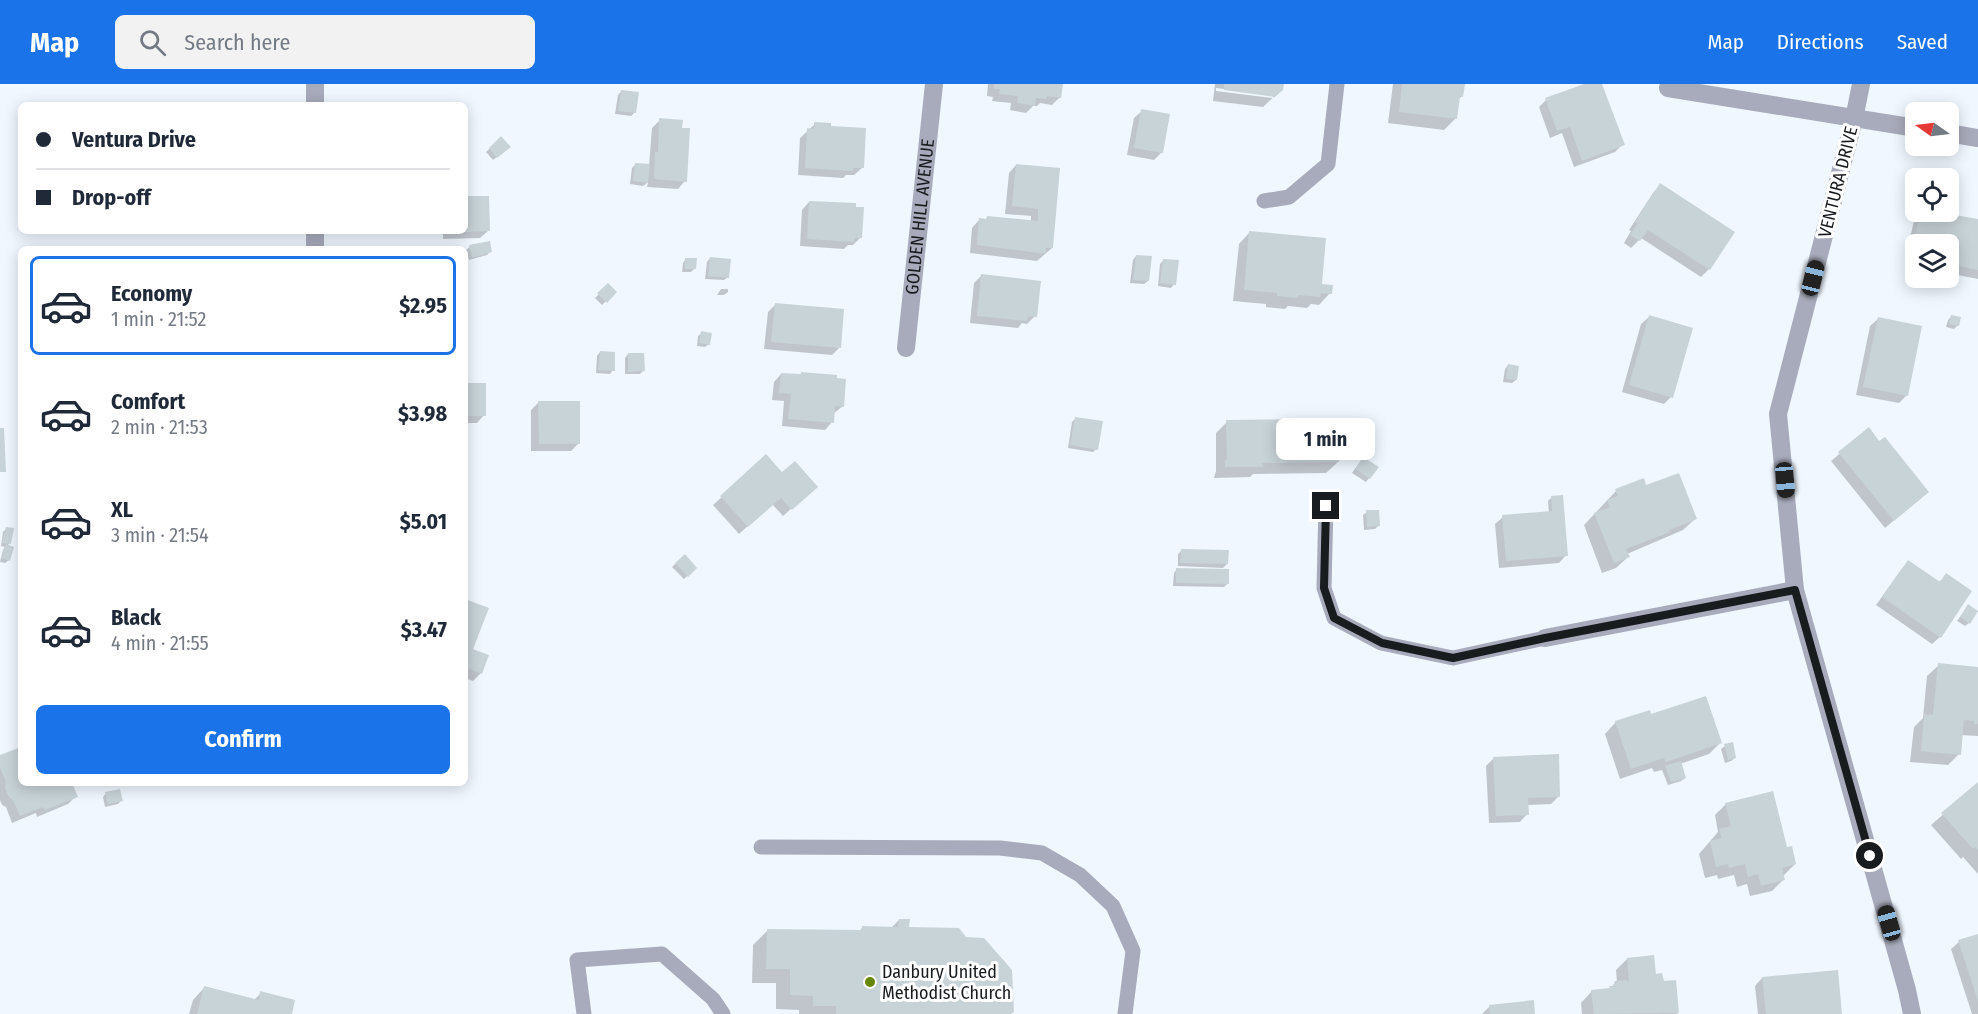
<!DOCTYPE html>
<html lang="en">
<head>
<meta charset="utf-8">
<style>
  body { margin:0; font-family:"Fira Sans Condensed",sans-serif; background:#f2f2f3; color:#1f2937; height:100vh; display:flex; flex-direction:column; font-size:22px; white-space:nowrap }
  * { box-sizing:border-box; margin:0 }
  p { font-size:20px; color:#747a83 }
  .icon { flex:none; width:33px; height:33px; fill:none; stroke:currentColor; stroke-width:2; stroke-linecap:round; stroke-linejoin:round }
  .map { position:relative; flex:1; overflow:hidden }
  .side { position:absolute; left:18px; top:162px; width:450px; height:540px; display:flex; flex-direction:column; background:#fff; border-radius:9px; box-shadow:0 3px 15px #0003 }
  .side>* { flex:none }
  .hud { position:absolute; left:18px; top:18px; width:450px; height:132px; border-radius:9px; box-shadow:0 3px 15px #0003; display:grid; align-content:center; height:132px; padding:0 18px; background:#fff }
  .needle { width:39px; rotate:284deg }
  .fabs { position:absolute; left:1905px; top:18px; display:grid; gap:12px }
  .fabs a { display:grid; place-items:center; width:54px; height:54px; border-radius:9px; background:#fff; box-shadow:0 3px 15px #0003; font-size:30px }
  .end { position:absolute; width:27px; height:27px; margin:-14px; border:8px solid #191c1f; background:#fff; box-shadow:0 0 0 3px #fff }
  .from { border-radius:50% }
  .bubble { position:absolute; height:42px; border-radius:9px; background:#fff; box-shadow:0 3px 15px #0003; font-size:20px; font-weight:700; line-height:42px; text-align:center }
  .car { position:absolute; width:18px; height:36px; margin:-18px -9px; border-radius:8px; box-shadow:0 0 4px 2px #0007; background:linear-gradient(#222 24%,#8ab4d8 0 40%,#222 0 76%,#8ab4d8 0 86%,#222 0) }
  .hud b { display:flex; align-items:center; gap:21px; height:57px; font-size:22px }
  .hud b+b { border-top:2px solid #e0e1e3 }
  .hud i { width:15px; height:15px; background:#1f2937 }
  ul { padding:10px 0 0; list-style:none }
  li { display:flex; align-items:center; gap:18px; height:99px; margin:0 12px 9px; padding:0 6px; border:3px solid transparent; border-radius:9px }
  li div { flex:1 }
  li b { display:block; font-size:22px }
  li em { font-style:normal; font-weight:700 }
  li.current { border-color:#1a73e8 }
  li>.icon { width:54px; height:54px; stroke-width:1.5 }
  .cta { display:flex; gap:12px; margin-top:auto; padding:12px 18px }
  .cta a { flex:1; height:69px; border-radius:9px; background:#1a73e8; color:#fff; font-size:24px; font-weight:700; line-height:69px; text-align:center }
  header { display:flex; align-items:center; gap:36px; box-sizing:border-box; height:84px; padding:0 30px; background:#1a73e8; color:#fff }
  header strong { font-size:28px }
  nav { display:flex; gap:33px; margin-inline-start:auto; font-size:21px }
  .search { width:420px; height:54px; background:#f2f2f3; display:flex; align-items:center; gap:15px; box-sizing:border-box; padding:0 21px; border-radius:9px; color:#747a83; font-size:22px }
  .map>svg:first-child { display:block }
</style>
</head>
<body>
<header>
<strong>Map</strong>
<div class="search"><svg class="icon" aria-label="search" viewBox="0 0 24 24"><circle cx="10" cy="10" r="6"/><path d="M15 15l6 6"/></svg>Search here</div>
<nav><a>Map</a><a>Directions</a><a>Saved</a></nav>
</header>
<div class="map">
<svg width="1978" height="930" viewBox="0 0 1978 930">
  <rect width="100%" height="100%" fill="#f0f7ff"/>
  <path fill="#0003" fill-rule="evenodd" d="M988,0h73l-1,13 -8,8 -12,-2 -3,3h-4l-7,7 -16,-3 1,-7 -19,-2 1,-4 -6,-1z
    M1215,0h67l-1,6 -18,17 -50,-6zM1216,4l57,7v3l-57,-7z
    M1393,0h71l-2,12 -4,4 -2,18 -12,12 -56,-7z
    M1588,0h13l22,60 -8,8 -41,15 -12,-34 -12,5 -11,-31 7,-7z
    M622,7l12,22 -3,3 -16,-2 3,-19z
    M1142,27l20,41 -8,8 -27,-5 7,-37z
    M660,36l25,61 -7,8 -31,-2 1,-5 -5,4 -13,-2 2,-16 4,-4 13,2 3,-38z
    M815,40l47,44 -8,7h-8l-3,3 -45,-3 2,-37z
    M501,54l8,9 -16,13 -7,-8z
    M1016,81l42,4 -6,79 -15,13 -67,-8 2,-25 7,-8 52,2v-6l-26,-2 4,-41z
    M1660,101l73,48 -24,36 -8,8 -60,-39 -10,10 -7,-5 7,-12 -2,-1 24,-37z
    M465,114l23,33 -8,7 -37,1v-8h22z
    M809,118l52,35 -8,8h-5l-4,4 -44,-3 2,-36z
    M1916,128h22l40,9v58l-30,-6v-29h-32v18l-11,-2z
    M1250,148l70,53 10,8 -11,12 -8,-1 -4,4 -19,-2 -3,3 -19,-2v-3l-33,-3 6,-57z
    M470,163l20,5 -3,3 -18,5 -3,-10z
    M1136,172l12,25 -4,3 -14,-1 3,-23z
    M710,174l18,19 -4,3 -19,-1 2,-17z
    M686,175l9,9 -4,4h-9l1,-9z
    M1164,176l10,24 -3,4 -13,-2 2,-22z
    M981,192l54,40 -8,8 -5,-1 -4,5 -48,-5 4,-40z
    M608,201l7,7 -13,13 -7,-7z
    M721,205h7v3l-4,3h-7z
    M776,220l63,44 -7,7 -68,-6 4,-37z
    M1952,232l6,9 -4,4 -8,-2 2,-7z
    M1649,233l22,80 -7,7 -42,-12 19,-68z
    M1878,235l28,77 -7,7 -43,-8 14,-69z
    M702,249l7,11 -4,3 -8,-1 1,-10z
    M600,268l13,18 -3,4 -14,-1 1,-17z
    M628,270l15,17 -3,3h-15v-16z
    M1508,281l8,15 -4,3 -9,-1 2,-13z
    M801,289l42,33 -10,8 -1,8 -7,8 -43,-4 2,-25 -12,-1 2,-18 7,-8 18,2z
    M465,300l19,31 -7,8h-12z
    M538,319l41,40 -8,8h-40v-41z
    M1076,334l20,31 -3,3 -25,-4 4,-26z
    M1227,338l111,40 -12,11 -73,1 -3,3 -36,1 2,-7v-38z
    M1868,346l11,13 48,49 -42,36 -54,-67z
    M766,373l16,18 26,19 -25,22 -11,-12 -33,30 -26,-29z
    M1360,378l17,6 -11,14 -14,-9z
    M1646,403l49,32 -12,11 -56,24 1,3 -12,11 -14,5 -18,-48 32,-34z
    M1552,413l14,58 -7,8 -60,5 -4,-44 8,-7 46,-4 -1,-12z
    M1367,428l11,14 -3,3 -11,1 -1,-15z
    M7,444l2,16 -2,2 2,14 -4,3 -5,-1 3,-12 2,-3 -4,-1 2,-14z
    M1182,466l45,14 -4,4 -45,-2v-12z
    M684,472l11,12 -11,11 -12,-12z
    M1908,478l30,21 9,-8 -7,62 -8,7 -56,-39 25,-35z
    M1177,485l50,15 -3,3 -51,-1 1,-13z
    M465,517l6,49 10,23 -8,8 -8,-3z
    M1968,522l1,17 -4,3 -8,-5z
    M1939,581l39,4v67l-17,-1 -2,19 -11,11 -38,-3 4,-35 9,-9 4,-42z
    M1650,632l70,27 -11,11 -29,10 5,14 -4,3 -13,4 -6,-15 -8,2 -2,-4 -32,11 -15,-45 11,-12z
    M1725,662l10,12 -4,3 -6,2 -4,-14z
    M21,664v35h50l5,13 -8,8 -31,13 -1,-4 -24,10 -6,-16 -4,-2 -2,-5v-43z
    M1494,674l65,38 -8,8 -24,1v9l-7,8 -31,1 -3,-57z
    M1978,700v90l-15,-17 -2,2 -30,-34z
    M106,709l16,7 -4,4 -13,3 -2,-10z
    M1726,720l60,45 9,15 -12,12 1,3 -12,12 -22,5 -3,-12 -10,3 -3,-12 -16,4 -1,-4 -12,3 -6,-24 19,-22 -3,-17z
    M899,836l9,8 57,11h18l22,23 4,52h-210v-4l-23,-1v-26h-24l1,-38 14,-14 92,1 3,-4h29z
    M1978,851v79h-6l-21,-65 8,-7z
    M1627,875l27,16 8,8 16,30 -2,1h-94l-1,-11 11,-12 15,-1 10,-8 -1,-12z
    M1762,894l78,36h-82l-3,-28z
    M204,904l50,12 7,-7 29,21h-101l4,-14z
    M1490,922l44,8h-52z"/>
  <path fill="#c8d3d7" d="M994,0h69l-2,14 -14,-2 -1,3 -10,-1 -1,8 -18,-3 1,-7 -19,-2 1,-5h-6z
    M1224,0h60l-1,6 -8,7 -51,-7z
    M1402,0h63l-2,13 -3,-1 -3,23 -58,-7z
    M1584,0h18l23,61 -43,16 -12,-34 -13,4 -12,-33z
    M621,6l18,2 -3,21 -18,-2z
    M1141,25l29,5 -7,39 -29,-5z
    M659,34l24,2 -1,8h8l-3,54 -33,-3 1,-27h3z
    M814,38l17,1v3l35,2 -2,40h-11v3l-48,-3 2,-40 7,1z
    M501,52l10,11 -14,11 -8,-10z
    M635,79l15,1 -2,19 -15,-2z
    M1016,80l44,4 -7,80h-7v6l-69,-9 2,-27 7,1 1,-3 51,5v-12l-26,-3z
    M1660,99l75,49 -25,38 -62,-40 -8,11 -10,-6 8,-12 -3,-1z
    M465,112h24l1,35 -25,1z
    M809,117l47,2v4h8l-2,31h-8v4l-47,-3z
    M1920,128h18l40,7v51l-30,-6v-20h-32v9h-4z
    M1249,147l77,7 -4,46 11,1 -1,9 -11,-1 -1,4 -22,-2v3l-21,-2v-3l-33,-3z
    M490,157l2,11 -20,6 -3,-13z
    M1136,171l16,1 -3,25 -16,-1z
    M710,173l21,2 -2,19 -21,-2z
    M685,174h12l-1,11h-11z
    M1163,175l16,1 -3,25 -16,-2z
    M981,190l60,7 -4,36 -9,-1 -1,5 -50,-5z
    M608,199l9,9 -10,11 -10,-10z
    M775,219l69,6 -3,39 -70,-6z
    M1649,231l44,13 -20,70 -44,-13z
    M1951,231l10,2 -2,9 -10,-2z
    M1878,233l44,9 -14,70 -45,-9z
    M701,247l11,2 -2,12 -11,-2z
    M600,267l15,1v19l-17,-1z
    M628,269h16l1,18 -17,1z
    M1508,280l11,2 -2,14 -11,-1z
    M801,288l36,3v3l9,1 -2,28 -9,-1 -1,17 -46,-4 3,-25 -12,-1 2,-20 20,1z
    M465,299h21v33h-21z
    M538,317h42v43h-41z
    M1075,333l28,4 -5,29 -28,-5z
    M1339,335v43l-77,1 1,4h-38v-7h2l-1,-40z
    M1869,343l10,14 6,-4 44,55 -35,29 -56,-69z
    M0,344h4l2,44h-6z
    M766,370l16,18 13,-11 23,26 -26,23 -11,-12 -33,29 -28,-31z
    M1363,373l16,10 -9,12 -15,-10z
    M1679,389l18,46 -28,11 1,2 -44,17 4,8 -16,6 -20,-50 16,-6 -3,-7 11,-4 -3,-7 29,-11 2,7z
    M1563,411l5,61 -62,5 -4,-46 50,-4 -1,-15z
    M1366,426h13l1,16 -13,1z
    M6,443l8,1 -3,16 -9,-1z
    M6,460l8,3 -4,14 -8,-3z
    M1181,465l48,1 -1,14 -48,-1z
    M685,470l12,14 -9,9 -13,-14z
    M1908,476l32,22 6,-9 26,18 -31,47 -59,-41z
    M1176,484l53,1v15l-53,-1z
    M465,515l24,9 -16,41 16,6 -7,19 -17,-7z
    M1968,520l10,7 -8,13 -10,-7z
    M1938,579l40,4v57h-4v-3l-10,-1 -3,35 -40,-4 3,-37 9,1z
    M1706,612l16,47 -56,19 -2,-4 -33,11 -16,-48 35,-11 1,4z
    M1733,658l3,16 -8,2 -4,-16z
    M21,663v36h51l6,14 -33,13 -2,-3 -23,9 -7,-16 -4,-3 -4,-9 1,-6 -6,-14v-13z
    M1559,670l1,43 -32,1 1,17 -33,1 -3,-59z
    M1681,677l5,17 -15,4 -6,-16z
    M1978,698v68l-3,-3 -2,2 -32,-36z
    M120,705l3,12 -15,3 -3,-12z
    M1773,707l14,56 5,-1 4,18 -14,4 3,12 -24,6 -3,-12 -10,3 -3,-13 -16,4 -1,-4 -12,3 -6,-26 12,-3 -3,-9 12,-3 -6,-23z
    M899,835h11l-1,8 50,1 7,9 18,1 28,32 2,42 -3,2h-175v-8h-23v-10l-23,-1v-26h-24l1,-40 95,1v-4l36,1z
    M1978,850v67l-20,-61z
    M1654,871l2,19 6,-1 2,8 12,-1 3,33 -85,1 -3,-24 19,-2 -1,-2h4l2,-5 12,-1 2,3 -2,-25z
    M1838,886l4,44h-76l-4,-37z
    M204,902l55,14 1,-9 35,9 -3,14h-95z
    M1534,916l1,14h-45l-1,-9z"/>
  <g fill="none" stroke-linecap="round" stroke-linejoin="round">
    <path stroke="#a8abbb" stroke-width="15" d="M1264,117l25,-4 39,-33 9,-80
      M1326,422l-2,82 10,30 47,25 72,15 92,-20
      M761,763l239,1 42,5 38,22 33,31 20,45 -8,63
      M584,930l-7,-54 85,-6 51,45 10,15"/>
    <g stroke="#a8abbb" stroke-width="18">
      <path d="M315,0v21"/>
      <path d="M1861,0l-7,35 -76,295 17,176 112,400 5,24"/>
      <path d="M1668,4l248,40"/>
      <path d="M1948,49l30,5"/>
      <path d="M315,147v18"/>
      <path id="s1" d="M906,264l28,-264"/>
      <path d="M1545,554l250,-48"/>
    </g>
  </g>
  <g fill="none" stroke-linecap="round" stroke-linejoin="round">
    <path stroke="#191c1f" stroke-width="8" d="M1326,422l-2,82 10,30 48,25 71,15 92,-20 250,-48 75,266"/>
  </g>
  <circle fill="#658704" stroke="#fff" stroke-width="2" cx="870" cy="898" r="6"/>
  <g text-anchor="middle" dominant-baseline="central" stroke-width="6" stroke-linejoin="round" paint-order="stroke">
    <g font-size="18" fill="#191c1f" stroke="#fff">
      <text transform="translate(1838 98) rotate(-76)">VENTURA DRIVE</text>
      <text stroke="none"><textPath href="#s1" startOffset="132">GOLDEN HILL AVENUE</textPath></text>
    </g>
    <g font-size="18" fill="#191c1f" stroke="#fff" text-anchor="start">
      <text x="882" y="888">Danbury United<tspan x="882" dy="21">Methodist Church</tspan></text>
    </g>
  </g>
</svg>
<div class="fabs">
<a><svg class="needle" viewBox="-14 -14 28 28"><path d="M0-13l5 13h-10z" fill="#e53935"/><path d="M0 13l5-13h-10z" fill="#747a83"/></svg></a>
<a><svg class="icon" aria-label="locate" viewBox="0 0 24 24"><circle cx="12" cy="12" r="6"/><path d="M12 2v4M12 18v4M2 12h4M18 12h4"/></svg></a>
<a><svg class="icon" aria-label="layers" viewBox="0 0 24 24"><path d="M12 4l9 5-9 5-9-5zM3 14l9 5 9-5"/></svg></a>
</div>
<i class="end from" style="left:1870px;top:772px"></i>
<i class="end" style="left:1326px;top:422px"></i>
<div class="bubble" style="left:1276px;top:334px;width:99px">1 min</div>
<i class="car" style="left:1813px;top:194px;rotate:14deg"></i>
<i class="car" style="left:1785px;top:396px;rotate:175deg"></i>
<i class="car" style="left:1889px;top:839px;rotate:344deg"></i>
<div class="hud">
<b><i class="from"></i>Ventura Drive</b>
<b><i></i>Drop-off</b>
</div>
<section class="side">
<ul>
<li class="current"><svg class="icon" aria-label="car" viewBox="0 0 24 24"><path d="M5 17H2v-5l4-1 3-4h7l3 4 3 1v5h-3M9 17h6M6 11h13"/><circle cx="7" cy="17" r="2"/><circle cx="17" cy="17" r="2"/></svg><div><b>Economy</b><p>1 min · 21:52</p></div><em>$2.95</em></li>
<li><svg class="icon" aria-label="car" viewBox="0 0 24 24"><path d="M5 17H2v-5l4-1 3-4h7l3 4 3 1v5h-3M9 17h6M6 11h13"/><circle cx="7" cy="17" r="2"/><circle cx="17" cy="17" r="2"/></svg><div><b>Comfort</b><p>2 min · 21:53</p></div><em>$3.98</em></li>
<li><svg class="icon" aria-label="car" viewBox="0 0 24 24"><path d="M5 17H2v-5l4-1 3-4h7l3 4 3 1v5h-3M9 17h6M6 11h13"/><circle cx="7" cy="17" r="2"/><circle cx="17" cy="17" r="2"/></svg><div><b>XL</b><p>3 min · 21:54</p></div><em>$5.01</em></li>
<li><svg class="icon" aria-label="car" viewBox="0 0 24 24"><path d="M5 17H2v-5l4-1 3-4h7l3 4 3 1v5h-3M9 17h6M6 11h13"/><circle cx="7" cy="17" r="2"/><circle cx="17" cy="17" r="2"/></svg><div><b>Black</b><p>4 min · 21:55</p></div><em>$3.47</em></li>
</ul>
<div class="cta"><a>Confirm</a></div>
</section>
</div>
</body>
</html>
